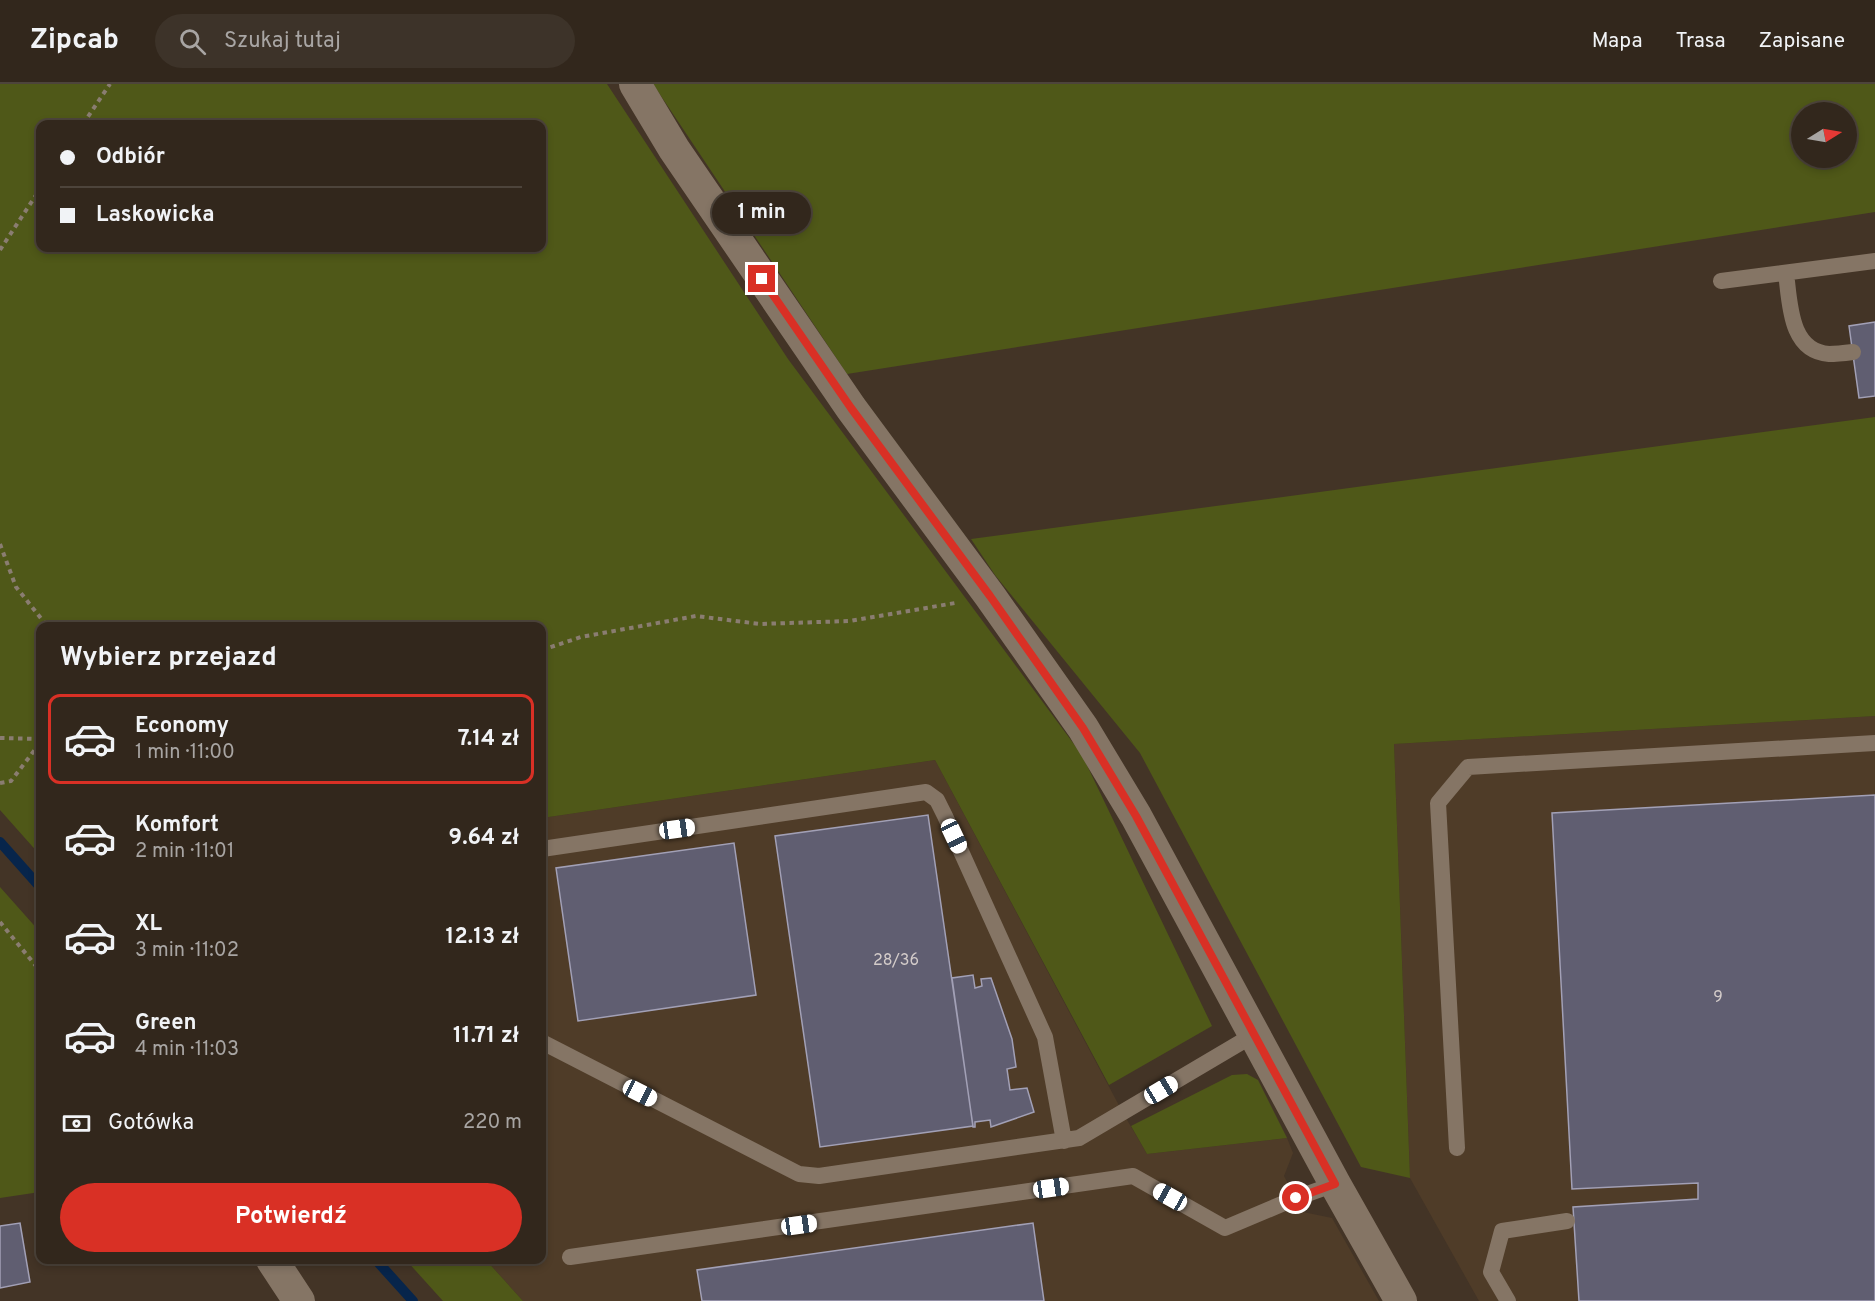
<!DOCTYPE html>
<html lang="pl">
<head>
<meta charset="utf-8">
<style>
  body { margin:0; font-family:Overpass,sans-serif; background:#3d3329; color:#f1f3f6; height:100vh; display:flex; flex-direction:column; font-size:22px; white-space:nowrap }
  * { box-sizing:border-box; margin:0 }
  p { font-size:20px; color:#a8a5a3 }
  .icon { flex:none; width:33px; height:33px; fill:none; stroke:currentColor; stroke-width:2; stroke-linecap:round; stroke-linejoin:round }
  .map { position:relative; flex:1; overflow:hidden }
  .drawer { position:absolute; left:36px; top:538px; width:510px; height:642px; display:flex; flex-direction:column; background:#32271c; border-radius:12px; box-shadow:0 3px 9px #0003,0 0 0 2px #4d443b }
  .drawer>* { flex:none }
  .hud { position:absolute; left:36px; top:36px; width:510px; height:132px; border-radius:12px; box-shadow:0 3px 9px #0003,0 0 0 2px #4d443b; display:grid; align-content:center; height:132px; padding:0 24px; background:#32271c }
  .needle { width:39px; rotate:79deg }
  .controls { position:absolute; left:1791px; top:18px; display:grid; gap:12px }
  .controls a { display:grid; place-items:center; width:66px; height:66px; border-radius:50%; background:#32271c; box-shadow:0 3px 9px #0003,0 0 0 2px #4d443b; font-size:30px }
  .end { position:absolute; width:27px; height:27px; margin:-14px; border:8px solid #d93025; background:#fff; box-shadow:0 0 0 3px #fff }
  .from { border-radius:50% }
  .bubble { position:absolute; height:42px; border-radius:21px; background:#32271c; box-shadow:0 3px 9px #0003,0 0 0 2px #4d443b; font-size:20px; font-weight:700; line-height:42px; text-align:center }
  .car { position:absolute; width:18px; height:36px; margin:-18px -9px; border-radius:8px; box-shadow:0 0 4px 2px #0007; background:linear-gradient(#fff 24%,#345 0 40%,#fff 0 76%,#345 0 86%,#fff 0) }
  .hud b { display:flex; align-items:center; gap:21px; height:57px; font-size:22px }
  .hud b+b { border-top:2px solid #4d443b }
  .hud i { width:15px; height:15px; background:#f1f3f6 }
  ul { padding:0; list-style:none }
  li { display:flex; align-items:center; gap:18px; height:90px; margin:0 12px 9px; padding:0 12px; border:3px solid transparent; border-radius:12px }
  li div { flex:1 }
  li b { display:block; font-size:22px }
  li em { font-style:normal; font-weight:700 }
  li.selected { border-color:#d93025 }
  li>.icon { width:54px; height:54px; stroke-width:1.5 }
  h2 { padding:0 24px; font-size:27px; line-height:72px }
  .pay { display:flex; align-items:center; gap:15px; height:66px; padding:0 24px; font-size:22px }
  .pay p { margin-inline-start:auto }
  .action { display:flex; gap:12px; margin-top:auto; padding:12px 24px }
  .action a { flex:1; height:69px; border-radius:36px; background:#d93025; color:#fff; font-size:24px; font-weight:700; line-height:69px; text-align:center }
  header { display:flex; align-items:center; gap:36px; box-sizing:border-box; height:84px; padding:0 30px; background:#32271c; border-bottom:2px solid #4d443b }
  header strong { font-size:28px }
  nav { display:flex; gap:33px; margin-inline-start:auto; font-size:21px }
  .search { width:420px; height:54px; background:#3d3329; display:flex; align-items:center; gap:15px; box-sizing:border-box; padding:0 21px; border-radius:33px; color:#a8a5a3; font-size:22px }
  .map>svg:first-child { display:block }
</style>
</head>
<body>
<header>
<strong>Zipcab</strong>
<div class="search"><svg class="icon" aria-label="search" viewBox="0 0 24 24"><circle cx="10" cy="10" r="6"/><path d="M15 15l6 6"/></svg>Szukaj tutaj</div>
<nav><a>Mapa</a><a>Trasa</a><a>Zapisane</a></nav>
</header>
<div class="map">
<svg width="1875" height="1217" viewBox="0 0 1875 1217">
  <rect width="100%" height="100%" fill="#433426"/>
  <path fill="#4f3c28" d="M1875,632v585h-396l-69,-123 -16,-434z
    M935,676l188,353 24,41 140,-16 6,15 -9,23 19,36 29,6 47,83h-856l-37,-41h56v-442z"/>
  <path fill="#4f5818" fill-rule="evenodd" d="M0,0h607l181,275 294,396 130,271 -103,59 -174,-325 -393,58v-191h-502v228l-40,-45zM40,40h502v124h-502z
    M653,0h1222v128l-1028,162zM1802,28h44v46h-44z
    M1875,333v299l-481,28 16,434 -49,-11 -221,-414 -145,-178 -24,-36z
    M0,803l40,45v260l-40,6z
    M1247,990l11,6 29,58 -140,16 -16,-28 101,-51z
    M406,1176h80l37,41h-80z"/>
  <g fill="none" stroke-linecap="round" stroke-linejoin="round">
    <path stroke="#07254b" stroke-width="10" d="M0,758l40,45
      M376,1176l37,41"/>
  </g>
  <path fill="#605e71" stroke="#a2a0b6" stroke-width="1.5" d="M1875,238v74l-16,2 -10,-72z
    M1875,711v506h-296l-6,-94 125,-8v-16l-126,6 -20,-376z
    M928,731l45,311 -153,21 -45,-311z
    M734,759l22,152 -178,26 -22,-153z
    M973,891l2,13 7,-2 -1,-7 10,-1 21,61 4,28 -9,2 3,21 17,-2 7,24 -43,15 -1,-7 -15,2v5h-2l-21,-149z
    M20,1139l10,59 -30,6v-62z
    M1033,1139l11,78h-342l-5,-31z"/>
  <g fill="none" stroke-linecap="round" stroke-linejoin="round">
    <path stroke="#8a7d71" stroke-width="4" stroke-dasharray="4.5 4.5" stroke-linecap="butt" d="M83,40l27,-40
      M0,166l40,-61
      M0,460l16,43 32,40
      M542,566l39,-13 115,-21 64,8 90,-3 105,-18
      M0,654l40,1
      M0,699l11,-2 29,-38
      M0,838l40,49"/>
    <path stroke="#857565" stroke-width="16" d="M1786,189c4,29 3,78 43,81 7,0 16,-1 24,-2
      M1721,197l154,-20
      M542,765l384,-57 11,8 8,16 100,221 19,104
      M542,958l257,132 20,2 260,-38 176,-104
      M1457,1064l-19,-345 30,-36 407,-24
      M570,1173l563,-81 92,52 71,-30 39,-14
      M1508,1217l-17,-29 11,-41 65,-10"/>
    <path stroke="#857565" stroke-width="32" d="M635,0l39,65 177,259 139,188 93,132 53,88 199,368 66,117
      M272,1176l27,41"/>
  </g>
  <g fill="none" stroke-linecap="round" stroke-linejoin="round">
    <path stroke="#d93025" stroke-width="8" d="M762,195l89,129 139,188 93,132 53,88 199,368 -39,14"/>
  </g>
  <g text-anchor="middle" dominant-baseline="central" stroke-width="5" stroke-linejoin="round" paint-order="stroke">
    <g font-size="16" fill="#d4ccca">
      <text x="896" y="877">28/36</text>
      <text x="1718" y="914">9</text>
    </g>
  </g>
</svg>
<div class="controls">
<a><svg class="needle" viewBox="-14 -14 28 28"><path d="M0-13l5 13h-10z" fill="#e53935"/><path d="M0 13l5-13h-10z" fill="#a8a5a3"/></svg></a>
</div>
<i class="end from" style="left:1296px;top:1114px"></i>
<i class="end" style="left:762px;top:195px"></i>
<div class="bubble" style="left:712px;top:108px;width:99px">1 min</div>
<i class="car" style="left:677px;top:745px;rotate:82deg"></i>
<i class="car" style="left:954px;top:752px;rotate:155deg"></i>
<i class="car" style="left:1161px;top:1006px;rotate:59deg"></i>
<i class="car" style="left:640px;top:1009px;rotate:117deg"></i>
<i class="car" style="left:1051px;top:1104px;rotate:82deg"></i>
<i class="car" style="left:1170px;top:1113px;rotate:299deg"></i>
<i class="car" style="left:799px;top:1141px;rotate:82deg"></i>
<div class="hud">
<b><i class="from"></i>Odbiór</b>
<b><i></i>Laskowicka</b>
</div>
<section class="drawer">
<h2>Wybierz przejazd</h2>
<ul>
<li class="selected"><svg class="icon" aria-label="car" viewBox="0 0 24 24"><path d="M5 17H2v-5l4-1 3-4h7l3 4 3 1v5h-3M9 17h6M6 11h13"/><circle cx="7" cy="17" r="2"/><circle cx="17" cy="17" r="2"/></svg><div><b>Economy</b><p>1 min · 11:00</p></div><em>7.14 zł</em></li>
<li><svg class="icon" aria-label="car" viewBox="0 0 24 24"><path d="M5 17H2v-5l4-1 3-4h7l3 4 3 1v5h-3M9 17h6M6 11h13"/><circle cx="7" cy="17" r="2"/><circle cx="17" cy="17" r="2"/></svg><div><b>Komfort</b><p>2 min · 11:01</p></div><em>9.64 zł</em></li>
<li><svg class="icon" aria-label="car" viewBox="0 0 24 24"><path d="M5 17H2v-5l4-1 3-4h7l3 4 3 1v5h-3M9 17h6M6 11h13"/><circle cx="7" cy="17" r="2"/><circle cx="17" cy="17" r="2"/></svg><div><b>XL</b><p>3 min · 11:02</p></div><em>12.13 zł</em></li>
<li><svg class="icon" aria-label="car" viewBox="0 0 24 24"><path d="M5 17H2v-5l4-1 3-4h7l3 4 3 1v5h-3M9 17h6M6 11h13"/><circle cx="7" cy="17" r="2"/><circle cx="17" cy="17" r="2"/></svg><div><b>Green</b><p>4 min · 11:03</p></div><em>11.71 zł</em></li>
</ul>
<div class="pay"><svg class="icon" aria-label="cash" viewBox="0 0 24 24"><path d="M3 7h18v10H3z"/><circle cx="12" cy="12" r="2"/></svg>Gotówka<p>220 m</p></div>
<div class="action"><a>Potwierdź</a></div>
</section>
</div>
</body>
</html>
